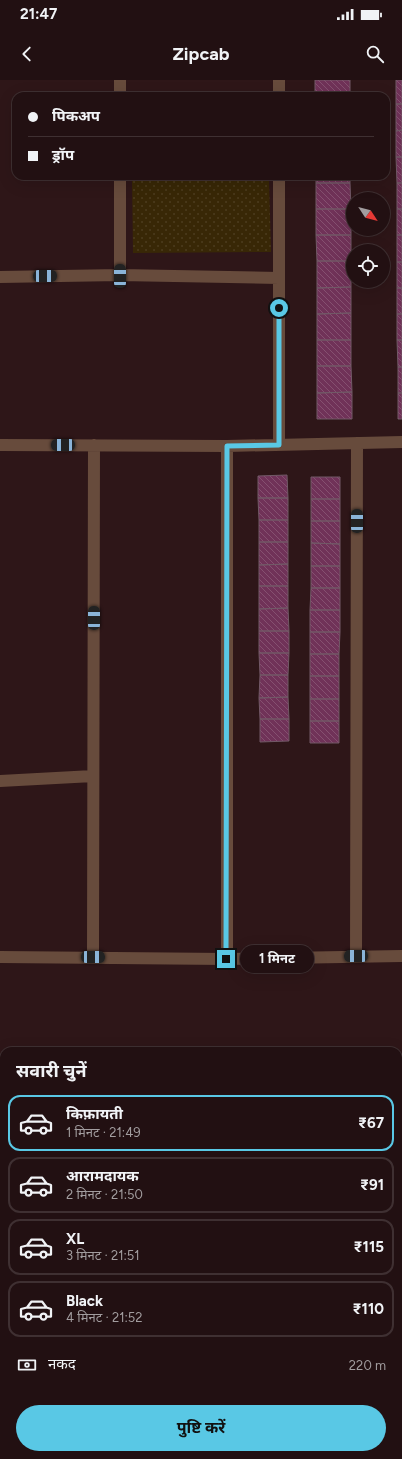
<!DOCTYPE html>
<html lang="hi">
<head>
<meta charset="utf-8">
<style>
  body { margin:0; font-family:Figtree,"Noto Sans Devanagari",sans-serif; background:#2e1e20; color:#f1f3f6; height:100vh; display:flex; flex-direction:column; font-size:15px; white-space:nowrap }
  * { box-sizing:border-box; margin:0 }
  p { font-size:13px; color:#a29d9f }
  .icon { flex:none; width:22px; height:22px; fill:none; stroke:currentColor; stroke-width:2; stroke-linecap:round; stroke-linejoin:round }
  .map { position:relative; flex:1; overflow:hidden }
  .drawer { position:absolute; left:0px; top:967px; width:402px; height:412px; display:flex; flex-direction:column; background:#221012; border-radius:12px 12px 0 0; box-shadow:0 4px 16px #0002,0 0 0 1px #3f3032 }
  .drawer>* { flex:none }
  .guide { position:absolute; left:12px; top:12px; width:378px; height:88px; border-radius:12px; box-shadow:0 4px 16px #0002,0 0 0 1px #3f3032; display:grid; align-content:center; height:88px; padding:0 16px; background:#221012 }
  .needle { width:26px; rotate:126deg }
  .tools { position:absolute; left:346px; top:112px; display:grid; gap:8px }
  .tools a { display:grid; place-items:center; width:44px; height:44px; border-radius:50%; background:#221012; box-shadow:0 4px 16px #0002,0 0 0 1px #3f3032; font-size:20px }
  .end { position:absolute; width:18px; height:18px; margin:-9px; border:5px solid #59c8e5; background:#111; box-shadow:0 0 0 2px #111 }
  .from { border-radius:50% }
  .bubble { position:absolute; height:28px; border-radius:14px; background:#221012; box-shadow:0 4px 16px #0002,0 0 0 1px #3f3032; font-size:13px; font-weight:700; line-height:28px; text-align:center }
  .car { position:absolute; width:12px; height:24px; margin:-12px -6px; border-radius:5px; box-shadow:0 0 3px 1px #0007; background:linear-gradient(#222 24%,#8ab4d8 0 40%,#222 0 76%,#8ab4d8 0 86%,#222 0) }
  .guide b { display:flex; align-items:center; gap:14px; height:38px; font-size:15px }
  .guide b+b { border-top:1px solid #3f3032 }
  .guide i { width:10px; height:10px; background:#f1f3f6 }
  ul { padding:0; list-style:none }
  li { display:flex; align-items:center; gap:12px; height:56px; margin:0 8px 6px; padding:0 8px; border:2px solid #3f3032; border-radius:12px }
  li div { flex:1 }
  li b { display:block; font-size:15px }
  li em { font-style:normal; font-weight:700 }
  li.on { border-color:#59c8e5 }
  li>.icon { width:36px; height:36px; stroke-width:1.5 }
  h2 { padding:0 16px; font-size:18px; line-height:48px }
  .pay { display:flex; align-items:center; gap:10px; height:44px; padding:0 16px; font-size:15px }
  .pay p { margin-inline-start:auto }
  .cta { display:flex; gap:8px; margin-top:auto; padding:8px 16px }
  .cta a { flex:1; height:46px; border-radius:24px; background:#59c8e5; color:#111; font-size:16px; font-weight:700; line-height:46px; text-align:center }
  .status { display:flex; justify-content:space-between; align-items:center; height:28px; padding:0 20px; background:#221012; direction:ltr }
  .status svg { height:11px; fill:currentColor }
  header { display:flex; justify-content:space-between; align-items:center; height:52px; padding:0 16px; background:#221012; font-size:18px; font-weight:700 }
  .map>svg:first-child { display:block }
</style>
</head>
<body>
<div class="status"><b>21:47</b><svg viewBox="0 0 49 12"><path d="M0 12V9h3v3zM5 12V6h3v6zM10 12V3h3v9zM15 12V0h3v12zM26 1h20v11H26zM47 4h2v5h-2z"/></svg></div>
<header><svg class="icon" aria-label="back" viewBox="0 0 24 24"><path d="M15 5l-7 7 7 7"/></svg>Zipcab<svg class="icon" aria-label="search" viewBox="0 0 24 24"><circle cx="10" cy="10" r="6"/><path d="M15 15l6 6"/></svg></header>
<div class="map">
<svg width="402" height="1379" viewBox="0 0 402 1379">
  <defs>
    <pattern id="grass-dots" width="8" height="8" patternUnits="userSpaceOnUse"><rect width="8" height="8" fill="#382706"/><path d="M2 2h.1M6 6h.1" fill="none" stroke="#4c3c1e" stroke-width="1.8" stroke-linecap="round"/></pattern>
    <pattern id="building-back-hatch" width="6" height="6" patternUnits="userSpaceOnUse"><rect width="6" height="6" fill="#703258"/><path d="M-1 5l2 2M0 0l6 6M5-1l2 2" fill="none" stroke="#855070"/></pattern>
  </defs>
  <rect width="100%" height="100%" fill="#2e1618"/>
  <path fill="url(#grass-dots)" d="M132,100h137l2,72 -138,1z"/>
  <path fill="url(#building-back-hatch)" stroke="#725967" d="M315,0h35v16h-35z
    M396,0h6v24h-6z
    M396,24h6v26l-6,1z
    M402,50v27h-6v-26z
    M396,77h6v26h-5z
    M316,96h34v7h-34z
    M316,103h34l1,26h-35z
    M397,103h5v26h-5z
    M316,129h35v26h-35z
    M397,129h5v26h-5z
    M316,155h35v26h-34z
    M397,155h5v27h-5z
    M317,181h34v26l-34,1z
    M397,182h5v26h-5z
    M351,207v26l-34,1v-26z
    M397,208h5v26h-5z
    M351,233v27h-34v-26z
    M397,234h5v26h-5z
    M317,260h34v26h-34z
    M397,260h5v27h-4z
    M317,286h34l1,26 -35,1z
    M398,287h4v26h-4z
    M352,312v27h-35v-26z
    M398,313h4v26h-4z
    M287,395l1,23h-30v-22z
    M311,397h29v22h-29z
    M258,418h30v22h-29z
    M311,419h29v22h-29z
    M259,440h29v22h-29z
    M311,441h29v23l-29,-1z
    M259,462h29v22l-29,1z
    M311,463l29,1v22h-29z
    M288,484v22h-29v-21z
    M311,486h29v22h-29z
    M259,506h29v22l-29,1z
    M311,508h29v22h-30z
    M288,528l1,23h-30v-22z
    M310,530h30v22h-30z
    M259,551h30v22h-30z
    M310,552h30l-1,22h-29z
    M259,573h30l-1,22h-28z
    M310,574h29v22h-29z
    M260,595h28v22l-29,1z
    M310,596h29v23h-29z
    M288,617l1,22h-29l-1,-21z
    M310,619h29v22h-29z
    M260,639h29v22l-29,1z
    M310,641h29v22h-29z
    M0,1309h4v26h-4z
    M0,1335h4v27l-4,-1z
    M0,1361l4,1v13h2v4h-6z
    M58,1375h30v4h-30z"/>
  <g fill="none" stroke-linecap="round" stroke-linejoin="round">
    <path stroke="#674b3c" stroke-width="12" d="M120,16v-16
      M279,16v-16
      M120,195v-99
      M0,197l120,-2 159,3
      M0,365l227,1 175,-4
      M279,365v-269
      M0,701l93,-5
      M356,876l1,-513
      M0,877l227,2 175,-3
      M93,877l1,-512
      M227,879v-513
      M398,1058l4,-1
      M398,1084l4,-1
      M0,1086h4
      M0,1109h4
      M398,1251l4,-17
      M0,1296h4
      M114,1379v-4
      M289,1379v-4"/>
  </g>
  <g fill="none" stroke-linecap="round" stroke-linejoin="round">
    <path stroke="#59c8e5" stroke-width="5" d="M226,879l1,-513 52,-1v-137"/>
  </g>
</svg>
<div class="tools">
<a><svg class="needle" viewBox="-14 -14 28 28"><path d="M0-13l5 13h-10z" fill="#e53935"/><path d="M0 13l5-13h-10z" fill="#a29d9f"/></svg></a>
<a><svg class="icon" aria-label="locate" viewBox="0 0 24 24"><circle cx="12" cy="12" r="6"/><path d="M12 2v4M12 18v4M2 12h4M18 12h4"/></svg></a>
</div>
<i class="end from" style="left:279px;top:228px"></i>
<i class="end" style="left:226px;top:879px"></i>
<div class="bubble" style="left:240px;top:865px;width:74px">1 मिनट</div>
<i class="car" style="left:45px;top:196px;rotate:89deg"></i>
<i class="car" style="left:120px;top:196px;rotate:0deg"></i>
<i class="car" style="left:63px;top:365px;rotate:270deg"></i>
<i class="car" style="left:357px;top:441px;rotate:0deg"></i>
<i class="car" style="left:94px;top:538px;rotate:0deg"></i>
<i class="car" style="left:356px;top:876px;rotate:269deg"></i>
<i class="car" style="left:93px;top:877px;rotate:91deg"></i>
<div class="guide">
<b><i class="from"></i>पिकअप</b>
<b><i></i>ड्रॉप</b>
</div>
<section class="drawer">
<h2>सवारी चुनें</h2>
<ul>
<li class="on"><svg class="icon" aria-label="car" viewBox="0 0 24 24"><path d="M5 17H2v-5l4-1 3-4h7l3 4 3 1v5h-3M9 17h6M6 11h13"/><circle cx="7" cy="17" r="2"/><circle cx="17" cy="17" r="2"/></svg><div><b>किफ़ायती</b><p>1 मिनट · 21:49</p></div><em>₹67</em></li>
<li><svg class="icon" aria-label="car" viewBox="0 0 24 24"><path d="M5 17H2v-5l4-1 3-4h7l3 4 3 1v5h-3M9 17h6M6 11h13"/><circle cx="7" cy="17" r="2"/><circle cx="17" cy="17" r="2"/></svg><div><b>आरामदायक</b><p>2 मिनट · 21:50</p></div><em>₹91</em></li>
<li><svg class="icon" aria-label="car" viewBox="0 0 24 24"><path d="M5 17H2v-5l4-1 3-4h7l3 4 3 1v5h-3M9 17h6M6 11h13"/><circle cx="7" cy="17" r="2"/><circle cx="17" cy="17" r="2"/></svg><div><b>XL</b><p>3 मिनट · 21:51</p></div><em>₹115</em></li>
<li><svg class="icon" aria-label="car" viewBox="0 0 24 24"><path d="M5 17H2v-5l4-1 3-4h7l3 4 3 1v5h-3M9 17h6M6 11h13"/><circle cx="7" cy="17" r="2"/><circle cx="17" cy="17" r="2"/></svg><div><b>Black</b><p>4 मिनट · 21:52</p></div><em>₹110</em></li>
</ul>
<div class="pay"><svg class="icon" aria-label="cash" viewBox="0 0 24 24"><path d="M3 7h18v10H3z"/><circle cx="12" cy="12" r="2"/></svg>नकद<p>220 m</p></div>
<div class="cta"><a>पुष्टि करें</a></div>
</section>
</div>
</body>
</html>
